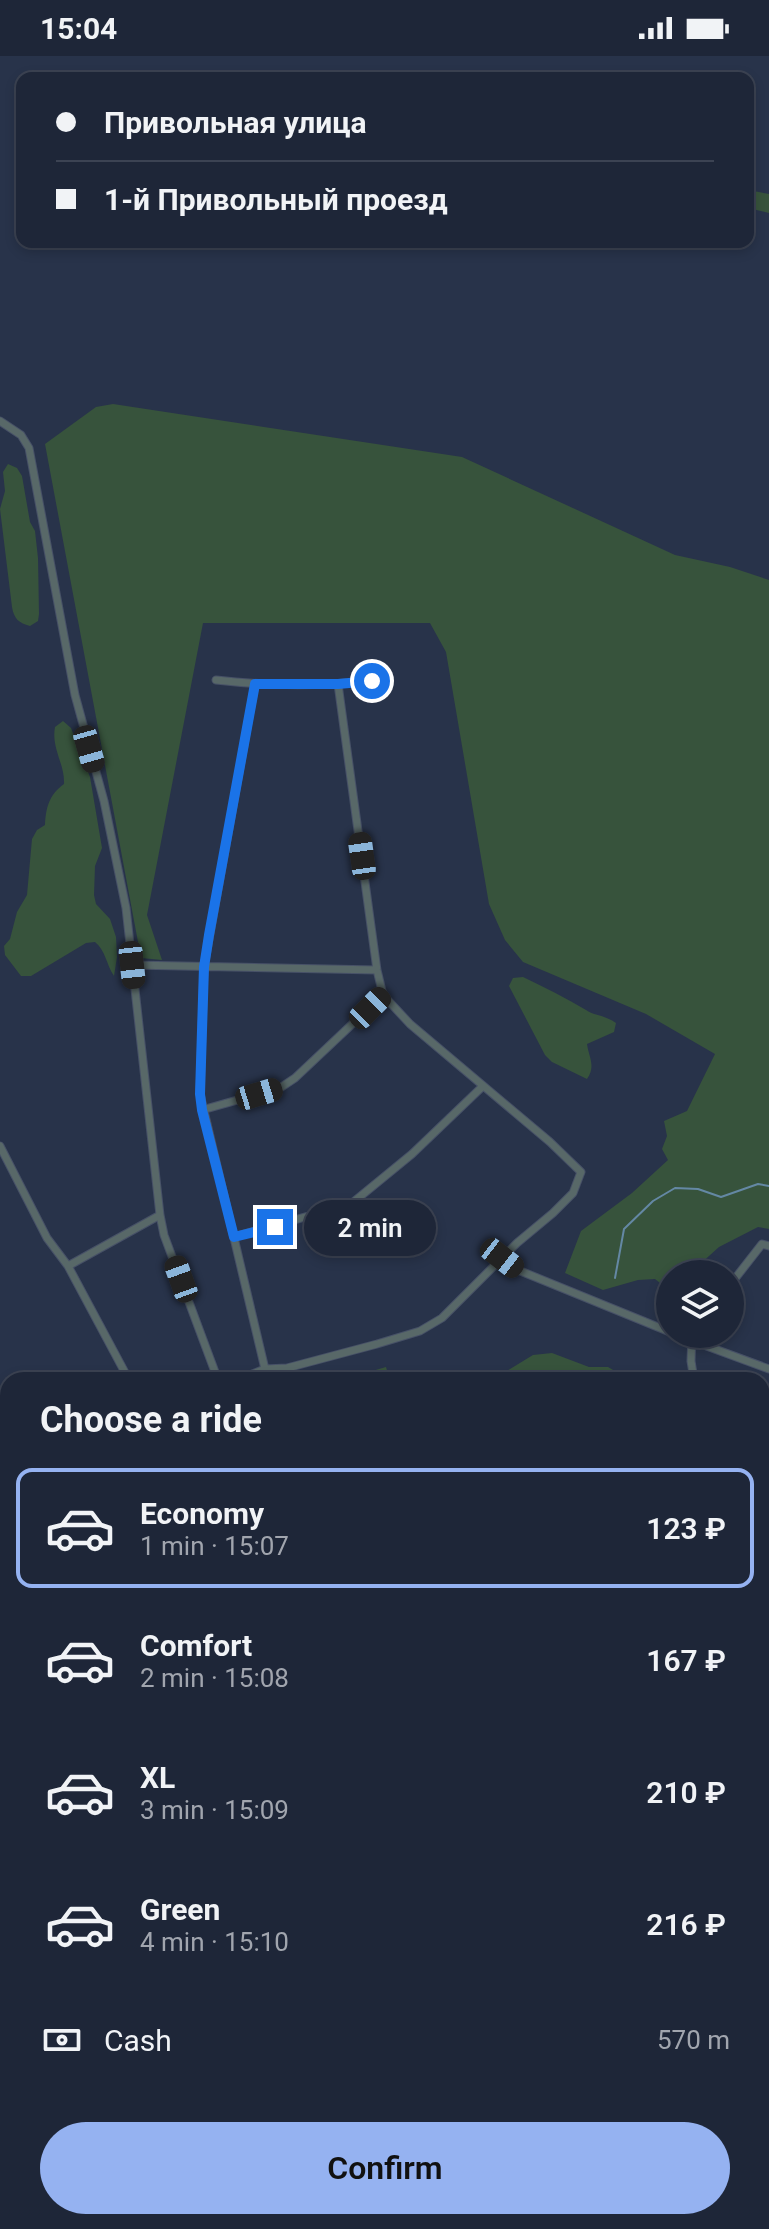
<!DOCTYPE html>
<html lang="en">
<head>
<meta charset="utf-8">
<style>
  body { margin:0; font-family:Roboto,sans-serif; background:#2b3243; color:#f1f3f6; height:100vh; display:flex; flex-direction:column; font-size:30px; white-space:nowrap }
  * { box-sizing:border-box; margin:0 }
  p { font-size:26px; color:#a1a5ae }
  .icon { flex:none; width:44px; height:44px; fill:none; stroke:currentColor; stroke-width:2; stroke-linecap:round; stroke-linejoin:round }
  .map { position:relative; flex:1; overflow:hidden }
  .side { position:absolute; left:0px; top:1316px; width:770px; height:858px; display:flex; flex-direction:column; background:#1e2638; border-radius:24px 24px 0 0; box-shadow:0 4px 12px #0003,0 0 0 2px #3c4353 }
  .side>* { flex:none }
  .guide { position:absolute; left:16px; top:16px; width:738px; height:176px; border-radius:16px; box-shadow:0 4px 12px #0003,0 0 0 2px #3c4353; display:grid; align-content:center; height:176px; padding:0 40px; background:#1e2638 }
  .tools { position:absolute; left:656px; top:1204px; display:grid; gap:16px }
  .tools a { display:grid; place-items:center; width:88px; height:88px; border-radius:50%; background:#1e2638; box-shadow:0 4px 12px #0003,0 0 0 2px #3c4353; font-size:40px }
  .end { position:absolute; width:36px; height:36px; margin:-18px; border:10px solid #1a73e8; background:#fff; box-shadow:0 0 0 4px #fff }
  .from { border-radius:50% }
  .bubble { position:absolute; height:56px; border-radius:28px; background:#1e2638; box-shadow:0 4px 12px #0003,0 0 0 2px #3c4353; font-size:26px; font-weight:600; line-height:56px; text-align:center }
  .car { position:absolute; width:24px; height:48px; margin:-24px -12px; border-radius:10px; box-shadow:0 0 6px 2px #0007; background:linear-gradient(#222 24%,#8ab4d8 0 40%,#222 0 76%,#8ab4d8 0 86%,#222 0) }
  .guide b { display:flex; align-items:center; gap:28px; height:76px; font-size:30px }
  .guide b+b { border-top:2px solid #3c4353 }
  .guide i { width:20px; height:20px; background:#f1f3f6 }
  ul { padding:0; list-style:none }
  li { display:flex; align-items:center; gap:24px; height:120px; margin:0 16px 12px; padding:0 24px; border:4px solid transparent; border-radius:16px }
  li div { flex:1 }
  li b { display:block; font-size:30px }
  li em { font-style:normal; font-weight:600 }
  li.current { border-color:#95b2f1 }
  li>.icon { width:72px; height:72px; stroke-width:1.5 }
  h2 { padding:0 40px; font-size:36px; line-height:96px }
  .pay { display:flex; align-items:center; gap:20px; height:88px; padding:0 40px; font-size:30px }
  .pay p { margin-inline-start:auto }
  .action { display:flex; gap:16px; margin-top:auto; padding:16px 40px }
  .action a { flex:1; height:92px; border-radius:48px; background:#95b2f1; color:#111; font-size:32px; font-weight:600; line-height:92px; text-align:center }
  .status { display:flex; justify-content:space-between; align-items:center; height:56px; padding:0 40px; background:#1e2638; direction:ltr }
  .status svg { height:22px; fill:currentColor }
  .map>svg:first-child { display:block }
</style>
</head>
<body>
<div class="status"><b>15:04</b><svg viewBox="0 0 49 12"><path d="M0 12V9h3v3zM5 12V6h3v6zM10 12V3h3v9zM15 12V0h3v12zM26 1h20v11H26zM47 4h2v5h-2z"/></svg></div>
<div class="map">
<svg width="769" height="2173" viewBox="0 0 769 2173">
  <rect width="100%" height="100%" fill="#28334a"/>
  <path fill="#37533c" d="M748,134l21,4v19l-21,-5z
    M113,348l349,53 213,98 55,12 39,13v649l-11,-2 -39,20 -30,27h-19l-1,16 -14,-11 -17,1 -35,10 -38,-17 16,-42 51,-38 36,-33 -6,-11 5,-13 -3,-15 23,-10 28,-57 -69,-40 -123,-52 -18,-22 -16,-36 -43,-252 -16,-29h-227l-56,292 15,45 -21,-2 -96,-514 51,-37z
    M8,408l9,4 5,8 8,46 5,9 3,27 1,56 -1,7 -8,5c-11,-3 -16,-7 -18,-19l-12,-98 5,-18 -2,-19z
    M63,665l8,7 19,49 12,71 -7,18 -1,29 2,9 14,15 6,18 1,20 -3,19c-8,-12 -8,-25 -19,-34l-9,1 -55,33h-10l-16,-21 -1,-9 6,-7 7,-27 10,-17 5,-56 5,-9 8,-5c1,-18 4,-30 19,-41 1,-20 -13,-36 -9,-57z
    M523,921c21,10 43,21 63,33 9,6 19,5 30,13l-2,9 -27,12c2,14 9,22 0,35l-35,-17 -7,-7 -36,-69 4,-8z
    M552,1297l37,14h19l17,10 -3,3h-130l41,-25z
    M386,1311l4,13h-49z
    M0,1346l8,4v358l-8,6z
    M769,1511v601l-7,-1v-598z
    M8,1779v371l-8,2v-357z
    M762,2126l7,1v46h-391l-1,-7h385z
    M9,2166h57l3,7h-69v-3z
    M171,2166h201l-1,7h-200z"/>
  <g fill="none" stroke-linecap="round" stroke-linejoin="round">
    <path stroke="#6488a4" stroke-width="2" d="M615,1222l9,-49 29,-28 22,-13 23,1 23,8 37,-13 11,2"/>
    <path stroke="#6488a4" stroke-width="14" d="M762,2121l7,3
      M359,2166l1,7"/>
    <defs>
      <path id="minor" d="M0,365l21,14 8,13 46,247 29,106 22,107 34,307 4,20 54,145
        M216,624c52,6 104,6 156,1
        M255,628l-51,283 -4,127 65,275
        M132,909l245,5
        M202,1054l78,-22 15,-10 88,-83
        M0,1090l47,92 21,28 61,114
        M234,1181l117,-33 61,-50 71,-68
        M502,1202l16,12 152,62
        M68,1210l92,-51
        M730,1229l32,-41 7,2
        M674,1278l95,35
        M692,1278l-1,27 3,19
        M237,1324l28,-11 22,-1 90,-24 43,-13 22,-13 75,-75 36,-30 20,-20 8,-21 -31,-30 -140,-118 -27,-29 -6,-25 -39,-286
        M762,1455l7,-2
        M762,1916l7,2
        M161,2173v-7"/>
    </defs>
    <use href="#minor" stroke="#475167" stroke-width="9"/>
    <use href="#minor" stroke="#586868" stroke-width="7"/>
  </g>
  <g fill="none" stroke-linecap="round" stroke-linejoin="round">
    <path stroke="#1a73e8" stroke-width="10" d="M275,1171l-41,10 -32,-127 -2,-16 4,-127 5,-32 46,-251h83l34,-3"/>
  </g>
</svg>
<div class="tools">
<a><svg class="icon" aria-label="layers" viewBox="0 0 24 24"><path d="M12 4l9 5-9 5-9-5zM3 14l9 5 9-5"/></svg></a>
</div>
<i class="end from" style="left:372px;top:625px"></i>
<i class="end" style="left:275px;top:1171px"></i>
<div class="bubble" style="left:304px;top:1144px;width:132px">2 min</div>
<i class="car" style="left:89px;top:693px;rotate:164deg"></i>
<i class="car" style="left:362px;top:800px;rotate:352deg"></i>
<i class="car" style="left:132px;top:909px;rotate:174deg"></i>
<i class="car" style="left:370px;top:952px;rotate:45deg"></i>
<i class="car" style="left:259px;top:1038px;rotate:73deg"></i>
<i class="car" style="left:502px;top:1202px;rotate:128deg"></i>
<i class="car" style="left:181px;top:1223px;rotate:340deg"></i>
<div class="guide">
<b><i class="from"></i>Привольная улица</b>
<b><i></i>1-й Привольный проезд</b>
</div>
<section class="side">
<h2>Choose a ride</h2>
<ul>
<li class="current"><svg class="icon" aria-label="car" viewBox="0 0 24 24"><path d="M5 17H2v-5l4-1 3-4h7l3 4 3 1v5h-3M9 17h6M6 11h13"/><circle cx="7" cy="17" r="2"/><circle cx="17" cy="17" r="2"/></svg><div><b>Economy</b><p>1 min · 15:07</p></div><em>123 ₽</em></li>
<li><svg class="icon" aria-label="car" viewBox="0 0 24 24"><path d="M5 17H2v-5l4-1 3-4h7l3 4 3 1v5h-3M9 17h6M6 11h13"/><circle cx="7" cy="17" r="2"/><circle cx="17" cy="17" r="2"/></svg><div><b>Comfort</b><p>2 min · 15:08</p></div><em>167 ₽</em></li>
<li><svg class="icon" aria-label="car" viewBox="0 0 24 24"><path d="M5 17H2v-5l4-1 3-4h7l3 4 3 1v5h-3M9 17h6M6 11h13"/><circle cx="7" cy="17" r="2"/><circle cx="17" cy="17" r="2"/></svg><div><b>XL</b><p>3 min · 15:09</p></div><em>210 ₽</em></li>
<li><svg class="icon" aria-label="car" viewBox="0 0 24 24"><path d="M5 17H2v-5l4-1 3-4h7l3 4 3 1v5h-3M9 17h6M6 11h13"/><circle cx="7" cy="17" r="2"/><circle cx="17" cy="17" r="2"/></svg><div><b>Green</b><p>4 min · 15:10</p></div><em>216 ₽</em></li>
</ul>
<div class="pay"><svg class="icon" aria-label="cash" viewBox="0 0 24 24"><path d="M3 7h18v10H3z"/><circle cx="12" cy="12" r="2"/></svg>Cash<p>570 m</p></div>
<div class="action"><a>Confirm</a></div>
</section>
</div>
</body>
</html>
